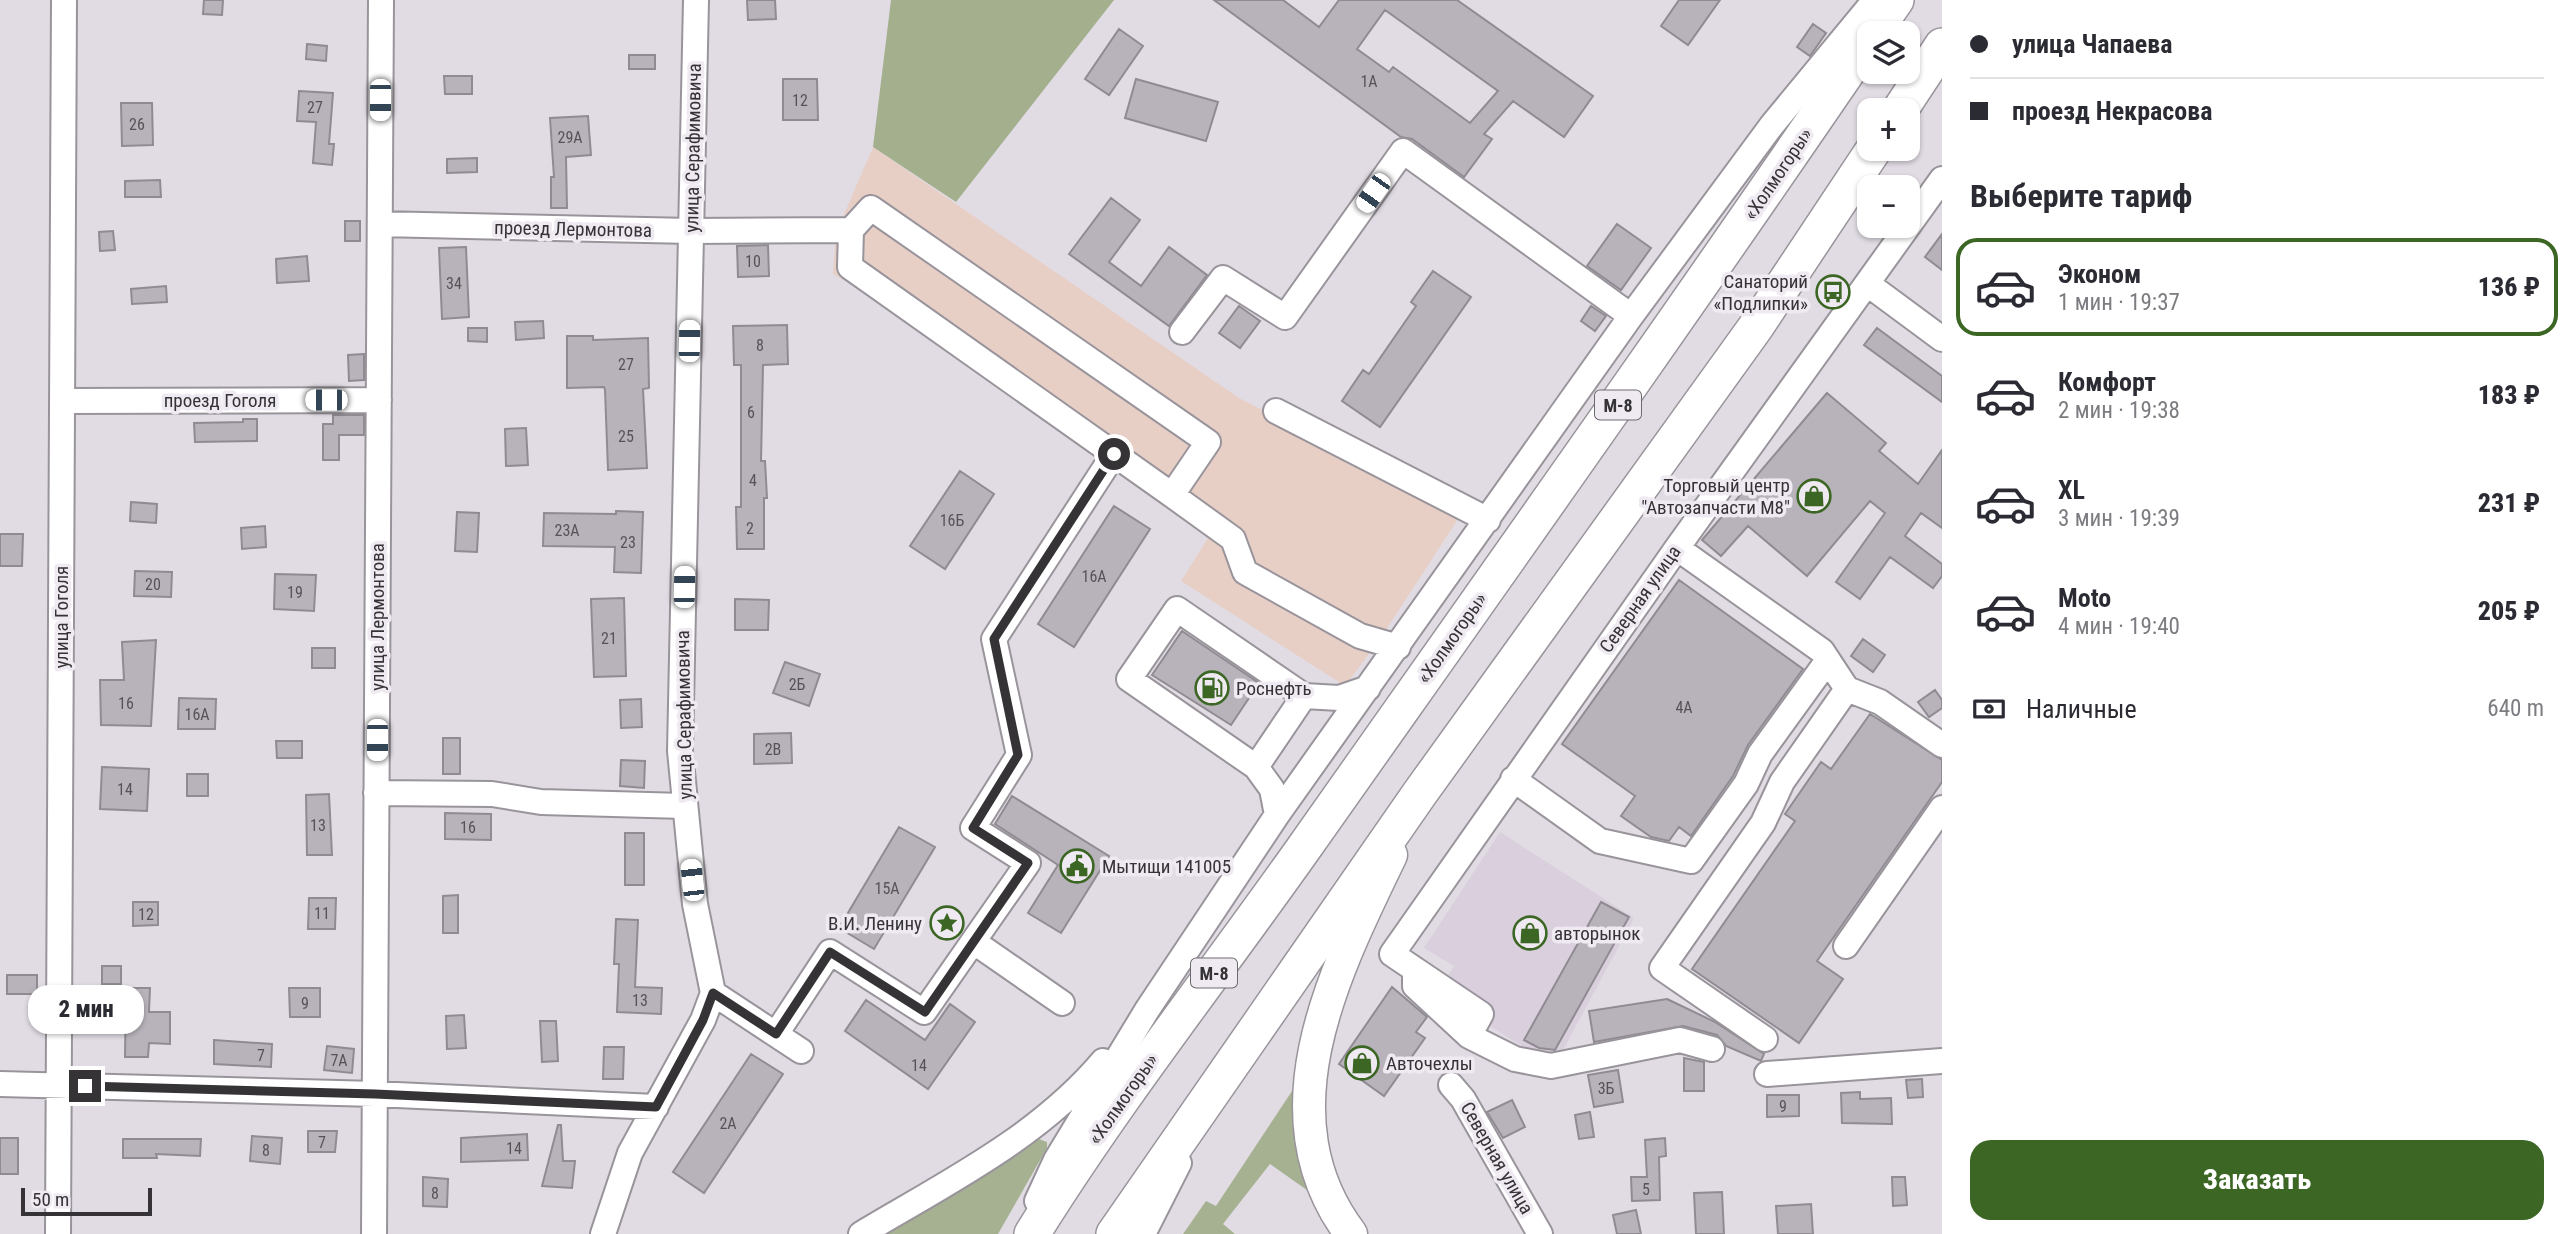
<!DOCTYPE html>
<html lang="ru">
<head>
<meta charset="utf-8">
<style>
  body { margin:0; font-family:"Roboto Condensed",sans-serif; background:#f7f7f7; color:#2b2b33; height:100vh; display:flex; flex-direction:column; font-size:26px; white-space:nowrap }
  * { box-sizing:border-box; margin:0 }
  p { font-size:23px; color:#7c7c81 }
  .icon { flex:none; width:38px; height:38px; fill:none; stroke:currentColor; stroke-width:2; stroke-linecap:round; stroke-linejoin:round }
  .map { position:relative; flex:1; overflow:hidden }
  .details { display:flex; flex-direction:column; background:#fff; width:630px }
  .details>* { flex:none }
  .banner { display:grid; align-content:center; height:154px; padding:0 28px; background:#fff }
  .fabs { position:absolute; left:1857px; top:21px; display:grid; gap:14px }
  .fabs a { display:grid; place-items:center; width:63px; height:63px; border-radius:14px; background:#fff; box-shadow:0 2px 5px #0004; font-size:35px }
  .scale { position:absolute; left:21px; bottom:18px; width:131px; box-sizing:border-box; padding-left:7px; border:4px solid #353336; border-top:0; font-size:19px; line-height:24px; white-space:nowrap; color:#353336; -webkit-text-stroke:5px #efe9f1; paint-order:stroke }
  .end { position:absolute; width:32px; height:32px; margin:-16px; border:9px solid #353336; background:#fff; box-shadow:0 0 0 4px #fff }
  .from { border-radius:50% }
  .bubble { position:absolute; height:49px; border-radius:21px; background:#fff; box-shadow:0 2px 5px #0004; font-size:23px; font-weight:800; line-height:49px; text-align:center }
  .car { position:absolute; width:21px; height:42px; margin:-21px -10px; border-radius:9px; box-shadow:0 0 5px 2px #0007; background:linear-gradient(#fff 24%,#345 0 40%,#fff 0 76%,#345 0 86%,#fff 0) }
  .banner b { display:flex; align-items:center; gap:24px; height:66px; font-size:26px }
  .banner b+b { border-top:2px solid #e1e1e2 }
  .banner i { width:18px; height:18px; background:#2b2b33 }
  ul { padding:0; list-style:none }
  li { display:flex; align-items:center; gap:21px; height:98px; margin:0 14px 10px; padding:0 14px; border:4px solid transparent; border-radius:21px }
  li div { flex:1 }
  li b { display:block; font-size:26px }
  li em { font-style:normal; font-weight:800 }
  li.active { border-color:#3c6623 }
  li>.icon { width:63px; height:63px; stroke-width:1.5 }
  h2 { padding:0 28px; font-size:32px; line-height:84px }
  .pay { display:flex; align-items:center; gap:18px; height:77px; padding:0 28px; font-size:26px }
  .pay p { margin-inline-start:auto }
  .button { display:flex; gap:14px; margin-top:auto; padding:14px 28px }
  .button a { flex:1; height:80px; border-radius:21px; background:#3c6623; color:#fff; font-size:28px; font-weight:800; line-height:80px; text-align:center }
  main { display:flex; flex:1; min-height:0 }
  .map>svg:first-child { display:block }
</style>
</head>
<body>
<main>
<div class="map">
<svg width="1942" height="1234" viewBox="0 0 1942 1234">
  <rect width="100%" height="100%" fill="#e1dce4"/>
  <path fill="#d9cfdd" d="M1500,832l134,86 -72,134 -34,-2 -91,-57 17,-27 -30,-18z"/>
  <path fill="#e7cfc6" d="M873,147l366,251 223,115 -84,129 -33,44 -164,-105 27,-43 -344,-247 -31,-17 3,-41z"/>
  <path fill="#a6b192" d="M1298,1082l16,113 -44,-31 -47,60 12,10h-52l23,-33 10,5z
    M1036,1138l11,4v6l-49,86h-119z"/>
  <path fill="#a3af8d" d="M891,0h223l-158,202 -83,-55z"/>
  <path fill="#b8b3bb" stroke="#908b92" stroke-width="2" fill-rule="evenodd" d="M204,0h19l-1,15 -19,-1z
    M747,0h28l1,19 -28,1z
    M1214,0h69l36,27 20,-27h118l136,96 -29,41 -51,-36 -29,33 8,5 -28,38 -52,-38 -11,-2zM1385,10l113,81 -28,32 -77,-56 -4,5 -32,-23z
    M1679,0h41l-32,45 -27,-19z
    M1813,24l13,9 -16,23 -13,-9z
    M1119,29l24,17 -34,49 -24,-16z
    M307,44l20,2 -1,15 -20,-2z
    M629,55h26v14h-26z
    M444,76h28v18h-27z
    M783,79h34l1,41h-35z
    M1136,79l82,23 -12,39 -81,-23z
    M299,91l34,2 -4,51h5l-2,21 -19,-2 3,-41 -19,-1z
    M121,103h31l1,42 -31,1z
    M588,116l3,39 -25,2 1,51h-16v-31h3l-4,-59z
    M477,158v14l-30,1v-14z
    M160,180l1,17h-36v-16z
    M1111,198l29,22 -31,42 32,24 28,-39 38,28 -38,51 -100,-72z
    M345,221h15v20h-15z
    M1617,224l34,24 -30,42 -34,-24z
    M113,231l2,19 -15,1 -1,-19z
    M1942,234v36l-17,-13z
    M768,245l1,31 -31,1 -1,-31z
    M466,247l3,70 -27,2 -3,-71z
    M307,256l2,25 -32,2 -1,-24z
    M1433,271l38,26 -91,130 -38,-26 21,-31 6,4 47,-68 -5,-4z
    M166,286l1,16 -35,2 -1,-15z
    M1239,306l21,15 -20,27 -21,-15z
    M1591,306l15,10 -11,15 -14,-10z
    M543,321l1,17 -28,2 -1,-18z
    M787,325l1,39 -25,1 -2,96h4l2,37h-3v51h-27l-1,-42h5v-142h-7l-1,-39z
    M468,328h19v14l-19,-1z
    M1877,328l65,48v26l-78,-57z
    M567,336h26v4l55,-2 1,50 -6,1 4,79 -39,2 -3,-80 -1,-3 -37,1z
    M364,354v26l-15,1 -1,-26z
    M1827,393l59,50 -7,8 39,33 24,-34v78l-21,-15 -16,23 37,28v12l-9,12 -43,-31 -30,42 -24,-17 49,-69 -15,-12 -63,75 -59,-50 -27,30 -19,-16z
    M333,415h31v20h-25v25h-16v-36h10z
    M243,419h14v22l-62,1 -1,-19 49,-1z
    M526,428l2,37 -22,1 -1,-37z
    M960,471l34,23 -49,75 -35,-23z
    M131,502l26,2 -1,19 -26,-2z
    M1114,506l36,23 -76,118 -36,-23z
    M616,511l27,1 -2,61 -27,-1 1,-25 -72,-1 1,-33 72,1z
    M457,512l22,1 -2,39 -22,-1z
    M265,526l1,21 -24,2 -1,-21z
    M0,534h23l-1,32h-22z
    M135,571l37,1 -1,25 -37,-1z
    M275,574l41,1 -2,36 -40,-2z
    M1679,580l124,89 -55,76 -15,31 -42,60 -12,-9 -10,14 -18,-4 -30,-21 14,-20 -73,-52z
    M624,598l2,78 -32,1 -3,-78z
    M735,599l34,1 -1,30h-33z
    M1182,631l77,52 -28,42 -79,-50z
    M1863,639l22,16 -12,17 -22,-16z
    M156,640l-5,86 -50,-1 -1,-45h24l-2,-38z
    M312,648h23v20h-23z
    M785,662l35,12 -11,32 -36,-13z
    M1935,690l7,10v8l-13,9 -11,-15z
    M179,698l37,1 -1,30h-37z
    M641,699l1,28 -21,1 -1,-28z
    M1870,714l72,46v22l-125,179 26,18 -44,64 -107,-74 103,-148 -10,-7 36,-52 10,7z
    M791,733l1,30 -38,1v-30z
    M443,738h17v36h-17z
    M276,741h26v17h-25z
    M621,760l24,1 -1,27 -24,-2z
    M102,767l47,2 -2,42 -47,-2z
    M187,774h21v22h-21z
    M329,794l3,61h-25l-1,-60z
    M1012,796l97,60 -48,77 -33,-20 30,-48 -63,-41z
    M445,813l46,1v26l-46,-1z
    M899,827l36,20 -61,102 -35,-21z
    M625,833h19v52h-19z
    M458,895v38h-15v-37z
    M309,898h27l-1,31h-27z
    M133,902h25v23l-25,1z
    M1601,902l28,15 -74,133 -16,-2 -15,-8z
    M616,919l22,1 -3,67 27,1 -1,26 -44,-2 2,-48h-5z
    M102,966h19v18h-19z
    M7,975h30v19h-30z
    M1392,987l35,30 -11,15 9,6 -41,58 -45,-32z
    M126,988h24l-1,24h21v32l-21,-1 -1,14h-23z
    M289,988h31v29h-30z
    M1667,999l48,23 49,32 -3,7 -35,-15 -9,-11 -34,-9 -89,16 -5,-31z
    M866,1000l59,40 25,-36 25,18 -47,67 -83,-58z
    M464,1015l2,33 -19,1 -1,-33z
    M540,1021h16l2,40 -16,1z
    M214,1040l58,4 -1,23 -57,-3z
    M327,1046l27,3 -2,24 -28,-3z
    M604,1047h20l-1,32h-20z
    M751,1054l32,20 -79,119 -31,-21z
    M1684,1058l20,4v29h-20z
    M1618,1070l5,32 -29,5 -6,-32z
    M1922,1079l1,18 -15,1 -2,-18z
    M1860,1092v7l31,-1 1,26 -50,-1 -1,-30z
    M1767,1095h32v21l-32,1z
    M1512,1100l13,27 -22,11 -16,-26z
    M1590,1112l4,25 -15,2 -4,-24z
    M558,1125h3l2,36h12l-3,27 -30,-2z
    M308,1131h29l-2,21h-27z
    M527,1134l1,26 -67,2v-24z
    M252,1136l30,2 -2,26 -30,-3z
    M0,1138h18v36h-18z
    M1665,1138l1,18 -7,1 1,43 -28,1 -1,-24h16l-2,-37z
    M123,1139h78l-1,17 -44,-2 1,4h-34z
    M423,1177l25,2 -1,28 -24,-1z
    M1892,1177h13l2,28 -14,1z
    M1722,1192l2,42h-28l-2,-41z
    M1811,1204l2,30h-35l-2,-28z
    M1636,1210l5,24h-24l-4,-19z"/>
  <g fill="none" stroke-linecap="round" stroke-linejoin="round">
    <defs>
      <path id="minor" d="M380,224l311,7 160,-1
        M1869,285l73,54
        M1182,332l41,-54 62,39 118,-166 228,165
        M62,401l317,-1
        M1276,411l212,109
        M1172,495l-322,-228 1,-37 20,-22 337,234 -36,53 61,44 12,33 115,64 38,11
        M1677,548l145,103 25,38 -65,93 -19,41 -101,145 103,71
        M1847,689l33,13 62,43
        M1256,767l-127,-88 48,-70 127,87
        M1513,779l87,62 91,20 55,-77 14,-30 68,-94
        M376,793l116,1 49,8 143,4
        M1277,815l-5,-26 -16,-22 48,-71 35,2 29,-10
        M974,942l88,61
        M1846,946l96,-138
        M1415,977v9l54,50 46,23 36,7 129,-26 32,9
        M713,993l88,58
        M776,1034l54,-82 94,60 104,-149 -55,-35 46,-73 -25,-116 120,-185
        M1469,1036l12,-22 -89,-60 285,-406 265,-369
        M1767,1074l175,-13
        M0,1084l375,10 281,13
        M1451,1085l12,14 77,135
        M1037,1201l19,-41 91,-150 130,-195 354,-499 141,-191 103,-125
        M58,1234l6,-1234
        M374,1234l7,-1234
        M603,1234l27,-81 73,-133 10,-27 -18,-89 -15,-153 16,-751
        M861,1234c85,-51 177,-96 242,-173
        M1143,1234l36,-71"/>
      <path id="major" d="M1351,1234c-90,-119 -16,-263 40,-379"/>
      <path id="highway" d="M1873,33l23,-33
        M1900,110l42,-64
        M1032,1234c84,-135 183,-260 274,-389 189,-268 379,-535 563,-805
        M1114,1234l306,-441 335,-465 119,-179"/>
    </defs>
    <use href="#minor" stroke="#99949b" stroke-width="28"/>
    <use href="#major" stroke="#99949b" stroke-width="35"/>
    <use href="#highway" stroke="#99949b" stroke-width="38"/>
    <use href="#minor" stroke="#fff" stroke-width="24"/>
    <use href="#major" stroke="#fff" stroke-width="32"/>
    <use href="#highway" stroke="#fff" stroke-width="35"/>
  </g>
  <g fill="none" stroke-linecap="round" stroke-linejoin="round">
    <path stroke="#353336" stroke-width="9" d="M85,1086l290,8 281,13 47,-87 10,-27 63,41 54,-82 95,60 103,-149 -55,-35 45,-73 -24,-116 120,-185"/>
  </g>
  <defs>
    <symbol id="bus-ring" viewBox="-11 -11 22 22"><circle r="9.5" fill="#efe9f1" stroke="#3c6623" stroke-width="1.5"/><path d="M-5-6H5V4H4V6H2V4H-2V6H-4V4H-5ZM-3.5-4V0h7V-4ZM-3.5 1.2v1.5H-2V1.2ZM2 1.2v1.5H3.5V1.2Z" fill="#3c6623"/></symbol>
    <symbol id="shop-ring" viewBox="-11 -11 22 22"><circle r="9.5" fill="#efe9f1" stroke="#3c6623" stroke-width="1.5"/><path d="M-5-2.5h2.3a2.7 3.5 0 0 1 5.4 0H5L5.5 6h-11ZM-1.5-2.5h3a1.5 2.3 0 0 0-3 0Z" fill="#3c6623"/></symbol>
    <symbol id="fuel-ring" viewBox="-11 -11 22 22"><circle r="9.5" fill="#efe9f1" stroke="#3c6623" stroke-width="1.5"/><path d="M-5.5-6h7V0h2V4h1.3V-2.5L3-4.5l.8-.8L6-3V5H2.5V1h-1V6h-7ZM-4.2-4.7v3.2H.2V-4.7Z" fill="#3c6623"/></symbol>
    <symbol id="civic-ring" viewBox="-11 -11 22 22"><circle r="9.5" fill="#efe9f1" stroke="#3c6623" stroke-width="1.5"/><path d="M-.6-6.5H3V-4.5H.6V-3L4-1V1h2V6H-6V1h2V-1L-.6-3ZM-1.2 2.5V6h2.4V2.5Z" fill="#3c6623"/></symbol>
    <symbol id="sight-ring" viewBox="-11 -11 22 22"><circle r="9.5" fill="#efe9f1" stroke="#3c6623" stroke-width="1.5"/><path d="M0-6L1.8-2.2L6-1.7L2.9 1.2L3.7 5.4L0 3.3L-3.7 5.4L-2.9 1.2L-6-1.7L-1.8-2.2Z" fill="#3c6623"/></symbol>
  </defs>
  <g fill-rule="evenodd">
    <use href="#bus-ring" x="1814" y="273" width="38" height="38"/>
    <use href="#shop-ring" x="1795" y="477" width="38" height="38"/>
    <use href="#fuel-ring" x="1193" y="669" width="38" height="38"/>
    <use href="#civic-ring" x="1058" y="847" width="38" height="38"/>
    <use href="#sight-ring" x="928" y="904" width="38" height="38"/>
    <use href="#shop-ring" x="1511" y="914" width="38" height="38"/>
    <use href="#shop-ring" x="1343" y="1044" width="38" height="38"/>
  </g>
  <g text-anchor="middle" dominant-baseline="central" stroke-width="7" stroke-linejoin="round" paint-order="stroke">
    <g font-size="16" fill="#565357">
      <text x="1369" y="81">1А</text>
      <text x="800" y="100">12</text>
      <text x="315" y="107">27</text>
      <text x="137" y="124">26</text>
      <text x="570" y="137">29А</text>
      <text x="753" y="261">10</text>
      <text x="454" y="283">34</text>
      <text x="760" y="345">8</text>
      <text x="626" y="364">27</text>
      <text x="751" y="412">6</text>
      <text x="626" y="436">25</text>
      <text x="753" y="480">4</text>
      <text x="952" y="520">16Б</text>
      <text x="750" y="528">2</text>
      <text x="567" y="530">23А</text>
      <text x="628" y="542">23</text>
      <text x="1094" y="576">16А</text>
      <text x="153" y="584">20</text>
      <text x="295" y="592">19</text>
      <text x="609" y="638">21</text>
      <text x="797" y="684">2Б</text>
      <text x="126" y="703">16</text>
      <text x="1684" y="707">4А</text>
      <text x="197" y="714">16А</text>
      <text x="773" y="749">2В</text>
      <text x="125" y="789">14</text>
      <text x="318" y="825">13</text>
      <text x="468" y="827">16</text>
      <text x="887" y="888">15А</text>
      <text x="322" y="913">11</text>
      <text x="146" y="914">12</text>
      <text x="640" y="1000">13</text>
      <text x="305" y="1003">9</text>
      <text x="261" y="1055">7</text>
      <text x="339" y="1060">7А</text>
      <text x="919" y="1065">14</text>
      <text x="1606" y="1088">3Б</text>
      <text x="1783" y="1106">9</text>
      <text x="728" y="1123">2А</text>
      <text x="322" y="1142">7</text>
      <text x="514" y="1148">14</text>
      <text x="266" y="1150">8</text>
      <text x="1646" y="1189">5</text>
      <text x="435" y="1193">8</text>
    </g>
    <g fill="#efe9f1" stroke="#6d6a6e" stroke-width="2">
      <rect x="1595" y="390.5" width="46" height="29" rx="5"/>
      <rect x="1191" y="958.5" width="46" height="29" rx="5"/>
    </g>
    <g font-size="18" font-weight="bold" fill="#353336">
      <text x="1618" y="405">М-8</text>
      <text x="1214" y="973">М-8</text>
    </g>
    <g font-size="19" fill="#353336" stroke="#efe9f1">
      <text transform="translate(693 148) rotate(-89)">улица Серафимовича</text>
      <text transform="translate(1778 174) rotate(-56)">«Холмогоры»</text>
      <text transform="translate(573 229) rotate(1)">проезд Лермонтова</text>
      <text x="220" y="400">проезд Гоголя</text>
      <text transform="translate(1640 599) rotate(-55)">Северная улица</text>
      <text transform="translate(61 617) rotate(-90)">улица Гоголя</text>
      <text transform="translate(377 617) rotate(-90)">улица Лермонтова</text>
      <text transform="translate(1452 638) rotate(-55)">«Холмогоры»</text>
      <text transform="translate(684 715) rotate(-91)">улица Серафимовича</text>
      <text transform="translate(1123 1099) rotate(-55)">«Холмогоры»</text>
      <text transform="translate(1497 1158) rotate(60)">Северная улица</text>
    </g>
    <g font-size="19" fill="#353336" stroke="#efe9f1" text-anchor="start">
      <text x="1808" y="281" text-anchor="end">Санаторий<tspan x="1808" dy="22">«Подлипки»</tspan></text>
      <text x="1790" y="485" text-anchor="end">Торговый центр<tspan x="1790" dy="22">"Автозапчасти М8"</tspan></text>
      <text x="1236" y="688">Роснефть</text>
      <text x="1102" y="866">Мытищи 141005</text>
      <text x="922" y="923" text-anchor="end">В.И. Ленину</text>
      <text x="1554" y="933">авторынок</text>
      <text x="1386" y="1063">Авточехлы</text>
    </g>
  </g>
</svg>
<div class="fabs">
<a><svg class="icon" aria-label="layers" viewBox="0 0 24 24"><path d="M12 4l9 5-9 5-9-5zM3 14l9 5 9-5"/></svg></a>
<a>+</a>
<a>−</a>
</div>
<div class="scale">50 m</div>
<i class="end from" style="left:1114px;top:454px"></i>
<i class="end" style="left:85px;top:1086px"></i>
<div class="bubble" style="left:28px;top:985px;width:116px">2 мин</div>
<i class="car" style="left:380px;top:100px;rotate:180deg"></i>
<i class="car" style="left:1373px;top:193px;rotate:215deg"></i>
<i class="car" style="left:689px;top:341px;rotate:1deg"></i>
<i class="car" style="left:326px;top:400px;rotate:270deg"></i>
<i class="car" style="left:684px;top:587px;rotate:1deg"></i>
<i class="car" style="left:377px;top:740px;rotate:180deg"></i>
<i class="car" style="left:692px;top:880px;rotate:354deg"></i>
</div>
<section class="details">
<div class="banner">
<b><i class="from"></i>улица Чапаева</b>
<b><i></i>проезд Некрасова</b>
</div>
<h2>Выберите тариф</h2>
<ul>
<li class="active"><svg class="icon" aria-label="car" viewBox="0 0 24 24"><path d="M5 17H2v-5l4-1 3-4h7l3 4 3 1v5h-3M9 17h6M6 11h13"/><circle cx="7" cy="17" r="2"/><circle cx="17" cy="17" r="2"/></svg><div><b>Эконом</b><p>1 мин · 19:37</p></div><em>136 ₽</em></li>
<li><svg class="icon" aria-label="car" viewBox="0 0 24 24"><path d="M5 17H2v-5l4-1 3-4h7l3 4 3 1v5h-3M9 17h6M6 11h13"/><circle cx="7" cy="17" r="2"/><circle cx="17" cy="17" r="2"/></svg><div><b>Комфорт</b><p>2 мин · 19:38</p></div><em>183 ₽</em></li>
<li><svg class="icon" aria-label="car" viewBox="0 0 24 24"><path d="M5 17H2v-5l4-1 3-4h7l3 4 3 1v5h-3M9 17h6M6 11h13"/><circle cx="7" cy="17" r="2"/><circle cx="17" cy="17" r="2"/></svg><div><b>XL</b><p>3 мин · 19:39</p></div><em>231 ₽</em></li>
<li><svg class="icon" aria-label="car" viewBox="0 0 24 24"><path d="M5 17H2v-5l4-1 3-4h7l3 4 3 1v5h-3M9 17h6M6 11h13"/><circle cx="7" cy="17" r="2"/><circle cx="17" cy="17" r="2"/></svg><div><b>Moto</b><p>4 мин · 19:40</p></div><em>205 ₽</em></li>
</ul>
<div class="pay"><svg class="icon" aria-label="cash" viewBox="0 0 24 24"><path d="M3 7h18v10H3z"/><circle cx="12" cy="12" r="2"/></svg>Наличные<p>640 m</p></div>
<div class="button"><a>Заказать</a></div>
</section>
</main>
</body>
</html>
